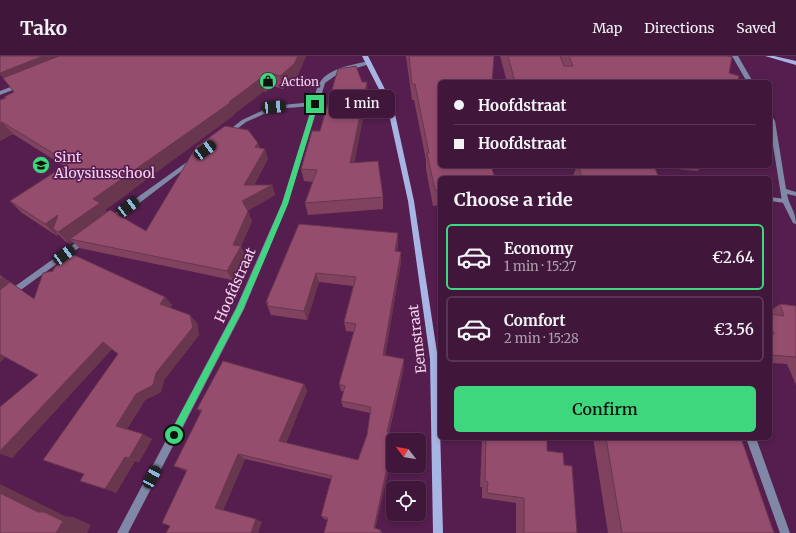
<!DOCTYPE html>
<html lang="en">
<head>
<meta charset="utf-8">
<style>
  body { margin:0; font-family:Merriweather,serif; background:#4b2346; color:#f1f3f6; height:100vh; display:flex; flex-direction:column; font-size:15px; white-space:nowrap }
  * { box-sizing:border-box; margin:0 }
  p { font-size:13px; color:#ae9faf }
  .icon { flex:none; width:22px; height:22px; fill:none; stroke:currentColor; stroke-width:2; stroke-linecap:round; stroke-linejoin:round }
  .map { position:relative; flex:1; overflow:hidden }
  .details { position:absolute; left:438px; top:120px; width:334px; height:264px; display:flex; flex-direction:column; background:#40163b; border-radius:6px; box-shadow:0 2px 6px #0003,0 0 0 1px #593555 }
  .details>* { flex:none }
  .hud { position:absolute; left:438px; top:24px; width:334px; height:88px; border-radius:6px; box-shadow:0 2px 6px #0003,0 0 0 1px #593555; display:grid; align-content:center; height:88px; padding:0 16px; background:#40163b }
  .needle { width:26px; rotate:301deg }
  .fabs { position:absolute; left:386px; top:377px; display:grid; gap:8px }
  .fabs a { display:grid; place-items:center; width:40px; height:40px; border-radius:6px; background:#40163b; box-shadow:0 2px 6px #0003,0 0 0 1px #593555; font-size:20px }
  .end { position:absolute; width:18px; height:18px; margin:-9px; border:5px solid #3fd77d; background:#111; box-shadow:0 0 0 2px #111 }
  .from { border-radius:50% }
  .bubble { position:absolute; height:28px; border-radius:6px; background:#40163b; box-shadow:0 2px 6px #0003,0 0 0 1px #593555; font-size:13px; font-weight:600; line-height:28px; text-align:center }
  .car { position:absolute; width:12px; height:24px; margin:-12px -6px; border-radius:5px; box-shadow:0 0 3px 1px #0007; background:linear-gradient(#222 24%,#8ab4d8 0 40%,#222 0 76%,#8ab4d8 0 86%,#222 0) }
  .hud b { display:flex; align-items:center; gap:14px; height:38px; font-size:15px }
  .hud b+b { border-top:1px solid #593555 }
  .hud i { width:10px; height:10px; background:#f1f3f6 }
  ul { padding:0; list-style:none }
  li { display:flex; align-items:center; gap:12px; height:66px; margin:0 8px 6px; padding:0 8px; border:2px solid #593555; border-radius:6px }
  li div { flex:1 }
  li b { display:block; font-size:15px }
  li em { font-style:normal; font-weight:600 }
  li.selected { border-color:#3fd77d }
  li>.icon { width:36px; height:36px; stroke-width:1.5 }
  h2 { padding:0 16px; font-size:18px; line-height:48px }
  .action { display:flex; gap:8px; margin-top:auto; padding:8px 16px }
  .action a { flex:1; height:46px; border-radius:6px; background:#3fd77d; color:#111; font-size:16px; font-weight:600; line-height:46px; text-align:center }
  header { display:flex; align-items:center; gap:24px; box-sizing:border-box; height:56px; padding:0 20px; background:#40163b; border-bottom:1px solid #593555 }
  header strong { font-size:19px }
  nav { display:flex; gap:22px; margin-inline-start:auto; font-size:14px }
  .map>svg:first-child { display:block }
</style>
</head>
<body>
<header>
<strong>Tako</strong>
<nav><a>Map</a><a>Directions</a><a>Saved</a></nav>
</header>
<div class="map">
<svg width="796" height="477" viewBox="0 0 796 477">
  <rect width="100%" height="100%" fill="#551e4f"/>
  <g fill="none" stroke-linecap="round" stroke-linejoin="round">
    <path fill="#7f88a6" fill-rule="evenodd" d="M770,141l15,2 3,2 -3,2 -15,-2z
      M746,382h10l34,95h-10z"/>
    <path fill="#7f88a6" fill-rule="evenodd" d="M732,0h6l15,26h-6z
      M368,5l2,1v2l-31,9 -14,10 -37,120 -44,106 -116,224h-11l119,-225 46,-105 30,-97 -37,3 -29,13 -17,13h-4l-1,-1 18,-14 30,-14 41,-4c2,-6 3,-13 6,-18 8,-16 34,-19 49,-23z
      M21,27l3,2 -1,1 -23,9v-4z
      M770,59l2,1 3,5 11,68 10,3v4l-9,-2c2,12 9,17 9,30l-3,-1 -11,-22 -12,-74z
      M194,101l2,1v2l-83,63h-6l-1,-2 1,-2z
      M84,181l3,1 1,2 -1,2 -87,63v-8z"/>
    <path fill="#a7b5e5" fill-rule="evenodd" d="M362,0h6l25,49 21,96 24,158 5,174h-10l-3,-174 -22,-158 -21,-96z
      M765,0h9l22,5v4z"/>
  </g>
  <path fill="#80425f" d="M0,0h306l-9,21 -14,12 -10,-3 -7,6 -2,-1 -30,23v1l-129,95 2,2 39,19 112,-88 2,5 8,11 -14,26h18l3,10 -28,16 5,10 -11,25 4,10 -13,24 -153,-32 -6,-6 -3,2 -5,-3 -7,-7 -1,2 -35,-23 -12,-12 54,-35 -51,-32 -13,7v-41l5,-2 -1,-1 10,-5 -14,-18z
    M406,0h88l-54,122v27l-7,1 -7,-37v-9l-12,-60h-2z
    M500,0h227l2,17 9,9h-231z
    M362,26l6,12 -14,68 29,35v12l-75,6 -3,-12 8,-21 -9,-1 -3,-12 19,-38z
    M577,110h125l-4,5 -43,-4 4,11h-87z
    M299,168l99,19 -1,9 4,10 -16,94 19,3v8l-15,66 11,33 -2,8 -9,-6 -14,60 7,4v1h-58l4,-13 -4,-1 -3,-3 10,-37 -86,-20 -22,51 39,12 -92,4 16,-55 -12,-5 27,-54 -4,-3 107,-25 3,7 -21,52 72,17 9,-25 3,-22 -27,-6 -2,-6 3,-9 -3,-1 -2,-7 15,-52 -8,-1 -2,-9 9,-36 -34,-4 -12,38 -36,-5 -5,-13z
    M0,219l34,24 131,-2 7,8 -2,3 27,15 2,12 -35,45 -3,12 -16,8 -18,29 25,10 -13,23 -4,-1 -19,32 -32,-19 34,-120 -6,-5 -100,109 26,-83 -33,-18 -5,5z
    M780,248l16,2v79l-9,-21 -17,-1v-52z
    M482,382h65v13l17,14 13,68h-61v-30l-34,-5v-11h-2z
    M593,382h148l33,95h-166z"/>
  <path fill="#68364d" d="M43,0h39l-73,30 -9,-12v-1z
    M298,0h8l-9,21 -14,12 -3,-13z
    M270,17l3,13 -7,6 -4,-13z
    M261,22l3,13 -30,23v1l-129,95 5,5 -40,24 3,3 -3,2 -12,-12 -5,-3 5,5 -1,2 -12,-12 13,-9 35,-16z
    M367,26l1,12 -16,81 -2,-12z
    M2,66l11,12 -13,7v-18z
    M258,87l3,10 -6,-6z
    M265,93l3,10 -20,36 -4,-10z
    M272,129l3,10 -29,16 -4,-10z
    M248,155l4,10 -12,28 1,-3 4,10 -13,24 -5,-9 6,-26z
    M398,177v10l-3,18v-10z
    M401,196v10l-17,101 -1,-8z
    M316,217l3,9 -12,38 -3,-9z
    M2,221l11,8 -13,10v-17z
    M165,241l7,8 -5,7 -7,-8z
    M190,259l7,8 2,12 -35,45 -3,12 -16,8 -19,31 -10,-5 20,-32 20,-21z
    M103,286l9,7 -100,109 -12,-4v-3z
    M0,298l5,3 -5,5z
    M404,303v8l-17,71v-6z
    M304,328l3,7 -23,56 -5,-6z
    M143,378l9,5 -13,23 -10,-4z
    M238,398l7,5 -22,52 -8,-3z
    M125,401l10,4 -19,32 -11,-4z
    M388,407l1,5 -14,62 -1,-2z
    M0,428l65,32 8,1 18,8 -4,8h-31l-18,-21 -38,-19z
    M256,463l6,3 -4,11h-7z"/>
  <path fill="#954d6e" stroke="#68364d" d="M0,0h43l-43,17z
    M59,0h239l-4,8 -14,12 -10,-3 -8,6 -1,-1 -32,24 1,1 -137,96 7,4 -42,29 -5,-3 5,-14 -13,9 -35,-23 59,-38 -67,-41 -2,1v-23l6,-2 -2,-1 10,-5 -11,-14z
    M409,0h85l-2,26h-52v84h51l4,12h-55v12h-5l-8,-37h2l-9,-44 -5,-25h-3z
    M508,0h52l4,10h9l-4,-10h158l5,1 -3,16 10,3 -1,6h-223z
    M356,10l6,16h5l-17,81 28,-2 5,36 -78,6 12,-33 -16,-1 11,-38h8l18,-62z
    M225,70l23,4 10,13 -3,4 10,2 -21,36h28l-30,16 6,10 -15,34 8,1 -14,25 -157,-32 40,-29 36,21 50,-84z
    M579,110h75l5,12h-77z
    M299,168l99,9 -3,18 6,1 -18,103 21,4 -17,73 18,4 -1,4h-11v26h6l-1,3 -10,-6 -14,65 7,2 -1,3h-56l4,-15 -7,-2 11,-40 -94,-22 -23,54 41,11 -5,14h-85l4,-7 -8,-3 25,-53 -13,-4 28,-56 -5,-1 26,-48 81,23 -25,57 79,19 9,-25 4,-28 -30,-6 4,-15 -6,-2 17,-60 -12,-2 12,-45 -40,-4 -12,38 -37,-5 1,-4h-2z
    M72,198l93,43 -5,7 30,11 3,12 -37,46 -3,12 -17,9 -20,32 27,8 -14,24 -4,-1 -20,32 -25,-8 4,-7 -41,-14 75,-106 -15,-12 -103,109v-44l38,-32 -38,-21v-64l10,-8 24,17 9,-26 10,-2 2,-4z
    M780,248l16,2v51l-26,-2v-22l4,1 -4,-10v-10l14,2z
    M486,382h61v13l16,2 1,12 8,1 5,67h-53v-35l-37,-5 1,-11 -3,-1z
    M606,382h135l33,95h-152z
    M0,437l38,19h6l19,9 -7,12h-56z"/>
  <path fill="#3fd77d" d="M315,47l3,1 -30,100 -22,52 -24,55 -66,127h-5v-6l66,-124 23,-52 22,-52 31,-100z"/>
  <defs>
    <symbol id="shop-disc" viewBox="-11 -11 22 22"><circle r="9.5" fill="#3fd77d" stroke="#551e4f"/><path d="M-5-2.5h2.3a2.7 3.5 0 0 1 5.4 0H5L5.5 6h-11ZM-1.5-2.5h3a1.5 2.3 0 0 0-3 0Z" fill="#111"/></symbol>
    <symbol id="school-disc" viewBox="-11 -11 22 22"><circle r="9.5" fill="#3fd77d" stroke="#551e4f"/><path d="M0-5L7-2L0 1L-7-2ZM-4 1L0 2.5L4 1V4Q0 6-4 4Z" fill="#111"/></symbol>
  </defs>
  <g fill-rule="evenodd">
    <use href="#shop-disc" x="258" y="15" width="20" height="20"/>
    <use href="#school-disc" x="31" y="99" width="20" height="20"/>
  </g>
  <g text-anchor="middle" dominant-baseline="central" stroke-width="3.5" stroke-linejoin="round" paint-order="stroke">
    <g font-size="12" fill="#f5d2ee" stroke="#551e4f" text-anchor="start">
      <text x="281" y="25">Action</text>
    </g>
    <g font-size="14" fill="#f5d2ee" stroke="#551e4f" text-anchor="start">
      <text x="54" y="101">Sint<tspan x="54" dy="16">Aloysiusschool</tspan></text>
    </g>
    <g font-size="14" fill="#f5d2ee" stroke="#551e4f">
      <text transform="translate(235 229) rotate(-66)">Hoofdstraat</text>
      <text transform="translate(417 283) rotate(-97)">Eemstraat</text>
    </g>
  </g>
</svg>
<div class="fabs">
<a><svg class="needle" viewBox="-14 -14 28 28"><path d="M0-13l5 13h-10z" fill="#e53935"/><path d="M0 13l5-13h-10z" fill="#ae9faf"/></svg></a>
<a><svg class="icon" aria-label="locate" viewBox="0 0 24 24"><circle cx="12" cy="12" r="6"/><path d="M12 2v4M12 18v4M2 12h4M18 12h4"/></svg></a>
</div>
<i class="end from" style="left:174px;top:379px"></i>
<i class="end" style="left:315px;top:48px"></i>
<div class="bubble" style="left:329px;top:34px;width:66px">1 min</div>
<i class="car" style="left:274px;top:51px;rotate:85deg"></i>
<i class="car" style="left:205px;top:94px;rotate:54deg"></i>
<i class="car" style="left:128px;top:151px;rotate:53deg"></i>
<i class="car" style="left:64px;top:199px;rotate:54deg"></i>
<i class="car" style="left:152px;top:421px;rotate:28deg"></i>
<div class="hud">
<b><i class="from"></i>Hoofdstraat</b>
<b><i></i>Hoofdstraat</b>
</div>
<section class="details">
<h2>Choose a ride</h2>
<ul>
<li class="selected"><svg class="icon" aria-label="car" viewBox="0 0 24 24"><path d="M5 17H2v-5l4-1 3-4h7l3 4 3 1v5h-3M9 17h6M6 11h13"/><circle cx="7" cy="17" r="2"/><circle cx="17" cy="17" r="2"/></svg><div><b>Economy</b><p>1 min · 15:27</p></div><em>€2.64</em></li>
<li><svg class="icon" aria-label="car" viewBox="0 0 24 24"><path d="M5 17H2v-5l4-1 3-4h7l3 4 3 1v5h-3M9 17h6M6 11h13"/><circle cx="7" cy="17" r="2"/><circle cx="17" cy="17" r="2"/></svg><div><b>Comfort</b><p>2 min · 15:28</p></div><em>€3.56</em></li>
</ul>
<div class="action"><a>Confirm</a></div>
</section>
</div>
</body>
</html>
